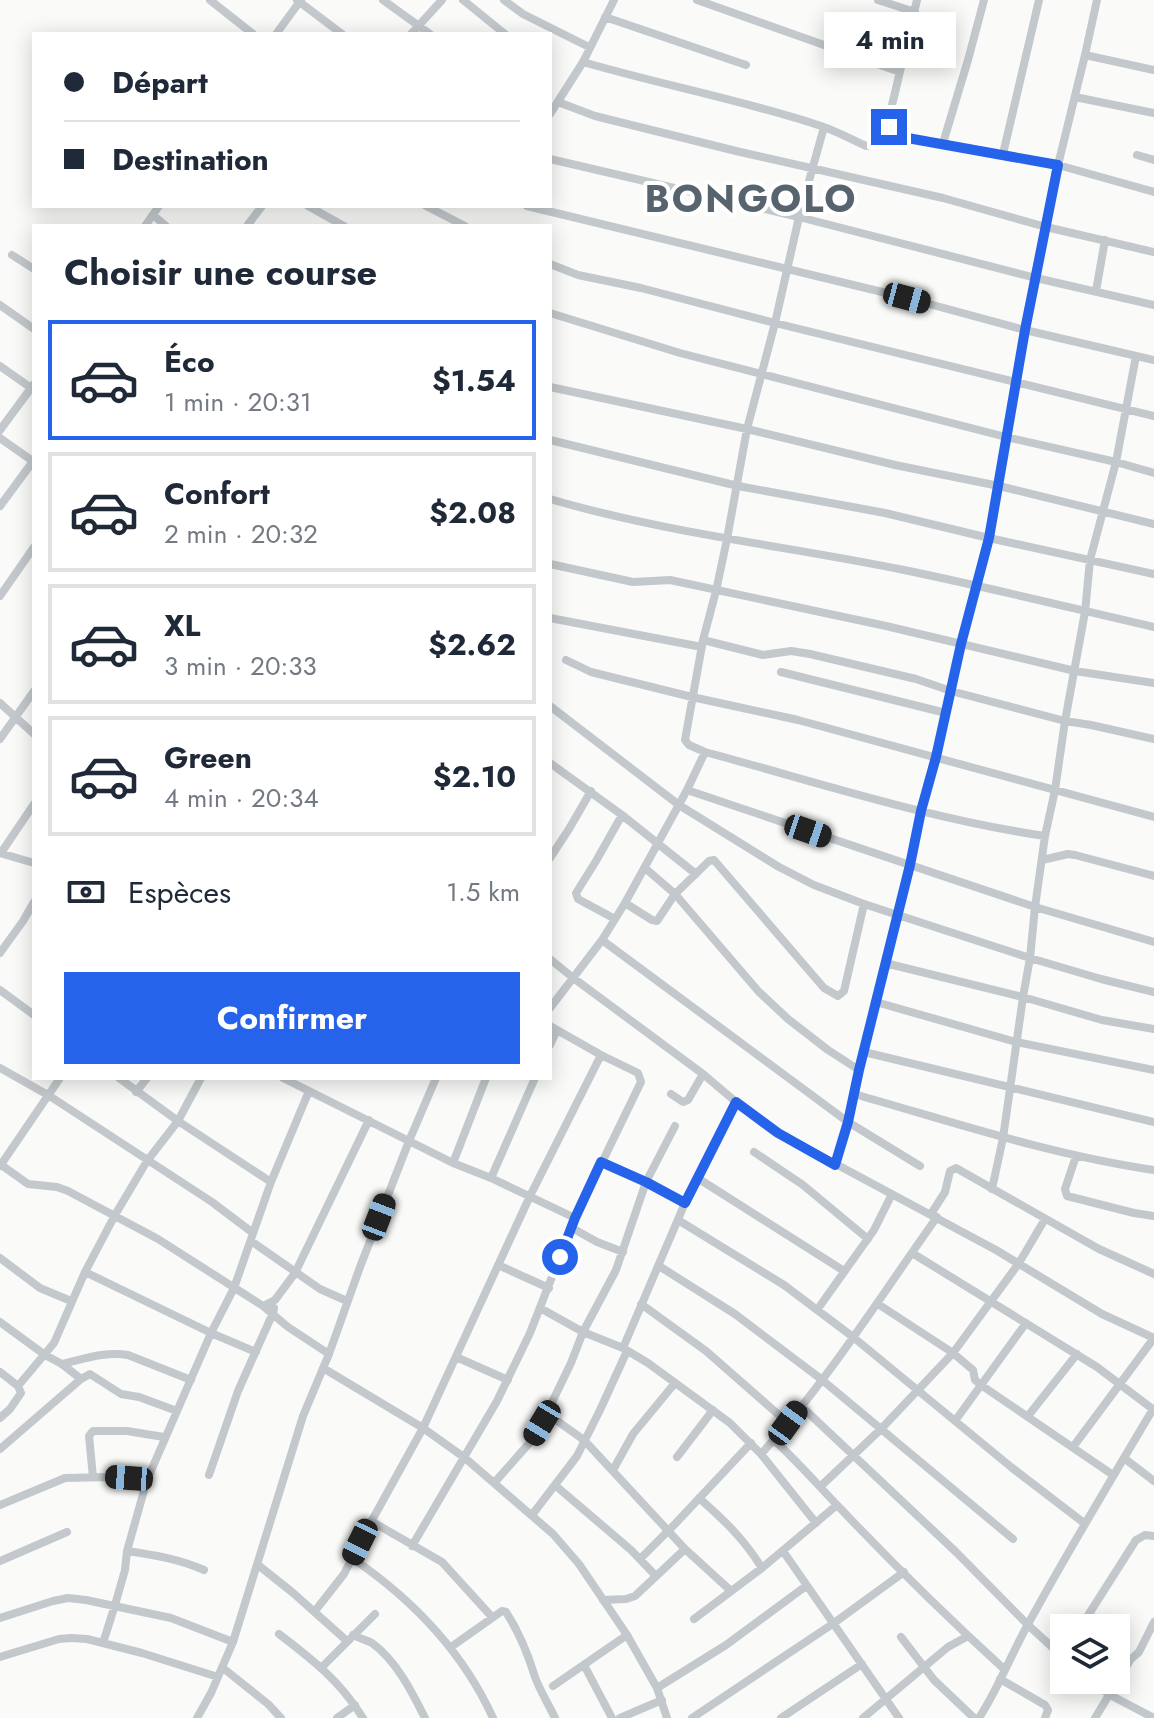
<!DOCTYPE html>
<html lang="fr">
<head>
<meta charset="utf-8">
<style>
  body { margin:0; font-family:Jost,sans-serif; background:#f2f2f3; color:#1f2937; height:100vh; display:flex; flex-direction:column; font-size:30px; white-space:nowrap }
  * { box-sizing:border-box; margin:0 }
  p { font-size:26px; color:#747a83 }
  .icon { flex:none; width:44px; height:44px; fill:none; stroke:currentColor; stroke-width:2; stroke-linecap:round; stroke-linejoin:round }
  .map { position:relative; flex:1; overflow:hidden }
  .side { position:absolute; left:32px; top:224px; width:520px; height:856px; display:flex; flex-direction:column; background:#fff; border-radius:0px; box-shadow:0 4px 20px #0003 }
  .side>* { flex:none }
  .banner { position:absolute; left:32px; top:32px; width:520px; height:176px; border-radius:0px; box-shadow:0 4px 20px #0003; display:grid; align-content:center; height:176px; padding:0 32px; background:#fff }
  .tools { position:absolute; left:1050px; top:1614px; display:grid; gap:16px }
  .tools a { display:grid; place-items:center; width:80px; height:80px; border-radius:0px; background:#fff; box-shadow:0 4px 20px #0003; font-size:40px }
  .end { position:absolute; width:36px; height:36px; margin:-18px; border:10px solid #2563eb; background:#fff; box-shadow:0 0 0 4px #fff }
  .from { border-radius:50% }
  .bubble { position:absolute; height:56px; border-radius:0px; background:#fff; box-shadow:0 4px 20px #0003; font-size:26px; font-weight:700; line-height:56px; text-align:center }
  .car { position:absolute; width:24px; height:48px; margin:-24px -12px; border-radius:10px; box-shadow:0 0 6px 2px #0007; background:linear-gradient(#222 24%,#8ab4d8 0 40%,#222 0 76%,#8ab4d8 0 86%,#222 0) }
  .banner b { display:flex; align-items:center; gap:28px; height:76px; font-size:30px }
  .banner b+b { border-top:2px solid #e0e1e3 }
  .banner i { width:20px; height:20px; background:#1f2937 }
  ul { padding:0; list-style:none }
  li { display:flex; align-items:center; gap:24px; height:120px; margin:0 16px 12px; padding:0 16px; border:4px solid #e0e1e3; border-radius:0px }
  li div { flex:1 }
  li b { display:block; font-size:30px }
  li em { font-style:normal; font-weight:700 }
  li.current { border-color:#2563eb }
  li>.icon { width:72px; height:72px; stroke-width:1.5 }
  h2 { padding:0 32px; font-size:36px; line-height:96px }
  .pay { display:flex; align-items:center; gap:20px; height:88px; padding:0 32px; font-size:30px }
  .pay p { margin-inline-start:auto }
  .cta { display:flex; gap:16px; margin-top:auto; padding:16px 32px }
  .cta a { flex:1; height:92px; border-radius:0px; background:#2563eb; color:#fff; font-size:32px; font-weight:700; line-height:92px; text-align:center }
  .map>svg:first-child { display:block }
</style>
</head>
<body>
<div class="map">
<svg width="1154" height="1718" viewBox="0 0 1154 1718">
  <rect width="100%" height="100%" fill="#fafaf8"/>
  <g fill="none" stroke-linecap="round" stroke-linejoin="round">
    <path stroke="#c3c8cc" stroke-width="8" d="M210,0l43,34
      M297,0l45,34
      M383,0l47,34
      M463,0l42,34
      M504,0l19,14 66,33
      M697,0l203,72
      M878,0l37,12
      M917,0l-29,122 3,9 11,6 156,28 96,27
      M605,17l141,48
      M276,34l25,-34
      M411,34l31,-34
      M1085,55l69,15
      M583,62c79,23 160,38 238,64 15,5 30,13 45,20l8,-2 17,-13
      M1075,97l79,16
      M558,102l37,14 141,35 207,47 103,29 108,25
      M550,114l33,-52 31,-62
      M824,127l-25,90 -24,106 -28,106 -20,110 -11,52 -13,49 -18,100 4,5 16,7c112,30 224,67 340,84
      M943,143l25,-83 16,-60
      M1003,154l36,-154
      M1137,155l17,5
      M550,159l249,58 237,61 118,27
      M308,206l36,20
      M426,206l39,20
      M527,206l380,92 118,32 129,30
      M153,215l13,11
      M145,226l14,-20
      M247,226l15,-20
      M12,255l22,14
      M550,264l28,11 63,13 134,35 379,93
      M1096,291l9,-51
      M0,305l34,24
      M550,313l130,40 326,84 110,25 38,11
      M0,366l34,24
      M550,387l197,42 148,36 104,21 155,38
      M0,430l34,-46
      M0,438l34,24
      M550,440l188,46 147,27 104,25 165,36
      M550,499c116,34 236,47 354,71 83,17 167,38 250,57
      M0,506l34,-46
      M550,564l83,18 37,-2 216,46 189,45 79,12
      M0,596l34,-49
      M550,618l152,29
      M703,640l60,15 28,-4 19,3 106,25 35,12 114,30 26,4 63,14
      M566,660l25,12 101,25 106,23 356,97
      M781,672l165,41
      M0,703l34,31
      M550,706l129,99 100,62 35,18 50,19 166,54 71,21 53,13
      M0,739l34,-48
      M550,763l72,52 74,59
      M687,790l348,117 119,35
      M0,853l34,10
      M1,853l33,-49
      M550,858l19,-29 22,-38
      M1042,860l26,-6 7,1 79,21
      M645,868l30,26 84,98 29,27 40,31 31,20
      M625,903l27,17 5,1 18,-27 34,-33 5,-1 110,128 14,8 6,-5 20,-87
      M615,919l-37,-20 -2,-6 20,-32 26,-46
      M602,940l246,182 72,44
      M0,953l23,-32 11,-19
      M550,959l22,18 131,97 33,28 42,31 218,117 106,64 52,24
      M885,963l138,34 79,23 52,9
      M0,990l34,25
      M876,1002l140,40 138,28
      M550,1008l52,-68 23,-37 62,-113 18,-38
      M550,1045l7,-15
      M864,1052l290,70
      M0,1068l48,27 164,107 41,31
      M119,1078l59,43 93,61
      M283,1078l170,85
      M486,1078l-33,85 38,15 84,40
      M136,1092l11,-14
      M671,1094l12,8 5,-2 15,-26
      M854,1094c99,28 197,61 300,76
      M754,1152l49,33 65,54
      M1076,1156l-11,33 2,7 67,17 20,3
      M601,1162l45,20 39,21
      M0,1164l28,20 29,3 11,4 90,48 105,67 25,21 41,27
      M835,1165l13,-43 11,-52 51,-205 11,-54 15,-54 25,-113 28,-106 36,-208 33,-165 27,-110 12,-55
      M0,1166l60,-88
      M491,1178l44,-100
      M699,1179l145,92
      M992,1189l11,-51 20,-141 7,-39 5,-51 10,-71 10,-46 10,-69 20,-109 5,-52 26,-98 20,-106
      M931,1214l14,-22 5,-21 6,-3 143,81 55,25
      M678,1220l106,65 69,52 158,130 73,56
      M572,1228l25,14 26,10
      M251,1241l69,48 27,12
      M912,1253l185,114 57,43
      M0,1258l40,30 31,13
      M498,1265l51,23
      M659,1266l76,48 86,65 192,160
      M85,1272l126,61 45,19
      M641,1304l65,47 82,72
      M878,1304l75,49 20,17 2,10 6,5 132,90
      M263,1306l12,-6 20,-27 74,-153
      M540,1308l43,24 40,16 25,15 82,60 31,31 55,69
      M817,1310l57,-80 18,-36
      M0,1322l45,33 17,9 19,15
      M623,1348l62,-145 51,-101
      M456,1357l52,23
      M62,1364c22,-5 43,-13 66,-9l63,25
      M323,1368l100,60 42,30 88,76 26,30 48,71 30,53 10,30
      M0,1372l18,14 3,7 -11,16 -10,9
      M18,1386l36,-43 31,-71 30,-57 32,-54 31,-40 23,-43
      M801,1406l155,146 72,73 36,33
      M546,1413l38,27 101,109 46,42
      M1028,1416l49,-62
      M955,1421l71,-98
      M774,1440c23,21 42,43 64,66 53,56 109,111 166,163
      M1073,1447l81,-109
      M0,1449l81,-70 9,-5 31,20 18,3 38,14
      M761,1454c66,-72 119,-157 176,-237
      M677,1457l36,-47
      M1124,1458l30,23
      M613,1470l20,-36 42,-51
      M209,1475l29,-84 35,-78 1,-5
      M93,1477l-4,-41 4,-5h34l37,6
      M495,1482l37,-42 10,-17 29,-60 12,-31 33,-62 30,-88 29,-56
      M556,1486l75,64 25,26
      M821,1486l60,-57 72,-76 66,-90 26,-44
      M699,1498c26,23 44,40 63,70
      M0,1505l65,-27 46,-1 36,3
      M532,1515l45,-59 23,-46 27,-59
      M371,1521l71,41 50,55
      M412,1546l85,-145 33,-68 45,-115 66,-136 -3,-9 -37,-18 -51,-29
      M127,1551c27,4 52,8 77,19
      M783,1551l116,167
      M352,1558c60,41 111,94 141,160
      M640,1559l35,-35 76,-81
      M0,1561l67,-29
      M258,1565l34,27 55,49
      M603,1600l23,-1 9,-3 50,-47
      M315,1611l29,-37 16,-32 63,-114 107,-232 71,-141
      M0,1618l53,-17 15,-3 18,2 85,18 62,24
      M694,1619l68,-51 75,-63
      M1080,1628l56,-88 9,-5 9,1
      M279,1634c34,26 61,47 84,84
      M353,1635c6,3 13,5 19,8 24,17 40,49 53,75
      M901,1637l33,43 40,38
      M103,1643l12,-38 10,-35 2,-19 20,-71 64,-147 23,-45 37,-106 38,-91
      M451,1647l51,-36 4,1c13,20 22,42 29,65 5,14 14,28 20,41
      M0,1657l59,-18 12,-1 16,1 55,14 76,24
      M584,1665l28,53
      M322,1667l53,-53
      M223,1668l45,36 13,14
      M1000,1679l45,26 3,5 -3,8
      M1091,1680l19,15 44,23
      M553,1686l74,-51
      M657,1688l69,-43 80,-59
      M197,1718l14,-25 22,-51 70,-226 26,-62 31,-87 49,-126 27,-63
      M337,1718l18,-13
      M620,1718l42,-18
      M692,1718l142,-95 70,-51
      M781,1718l81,-54
      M863,1718l85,-71 20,-11
      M979,1718c19,-29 31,-61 48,-92 40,-73 83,-145 126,-217
      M1095,1718l36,-59 8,-7 15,-30"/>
  </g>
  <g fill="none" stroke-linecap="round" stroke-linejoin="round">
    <path stroke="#2563eb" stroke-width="10" d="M560,1257l15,-39 26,-56 45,20 39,21 51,-101 42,31 57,32 13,-43 11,-52 51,-205 11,-54 15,-54 25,-113 28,-106 36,-208 33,-165 -156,-28 -11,-6 -2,-4"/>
  </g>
  <g text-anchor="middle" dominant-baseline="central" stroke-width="8" stroke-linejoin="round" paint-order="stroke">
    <g font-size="38" font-weight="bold" letter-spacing="2" fill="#57646e" stroke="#fff">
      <text x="751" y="198">BONGOLO</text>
    </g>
  </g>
</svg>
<div class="tools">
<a><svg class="icon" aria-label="layers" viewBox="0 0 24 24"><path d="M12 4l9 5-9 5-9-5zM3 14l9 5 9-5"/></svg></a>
</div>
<i class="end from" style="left:560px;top:1257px"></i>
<i class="end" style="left:889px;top:127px"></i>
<div class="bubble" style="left:824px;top:12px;width:132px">4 min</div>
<i class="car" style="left:907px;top:298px;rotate:105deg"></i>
<i class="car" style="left:808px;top:831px;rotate:109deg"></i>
<i class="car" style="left:379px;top:1217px;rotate:21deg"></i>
<i class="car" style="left:542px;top:1423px;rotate:211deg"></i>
<i class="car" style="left:788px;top:1423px;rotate:36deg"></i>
<i class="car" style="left:129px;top:1478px;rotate:274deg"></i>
<i class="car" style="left:360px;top:1542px;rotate:206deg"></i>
<div class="banner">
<b><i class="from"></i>Départ</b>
<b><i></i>Destination</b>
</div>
<section class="side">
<h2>Choisir une course</h2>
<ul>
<li class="current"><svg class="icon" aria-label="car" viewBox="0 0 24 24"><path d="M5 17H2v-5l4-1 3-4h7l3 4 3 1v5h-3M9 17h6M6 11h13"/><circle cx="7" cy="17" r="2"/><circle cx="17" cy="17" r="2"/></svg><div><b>Éco</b><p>1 min · 20:31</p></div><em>$1.54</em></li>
<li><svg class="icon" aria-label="car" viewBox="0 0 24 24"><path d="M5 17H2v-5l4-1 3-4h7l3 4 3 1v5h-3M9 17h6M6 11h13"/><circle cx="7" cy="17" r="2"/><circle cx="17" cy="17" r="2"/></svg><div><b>Confort</b><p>2 min · 20:32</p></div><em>$2.08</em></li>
<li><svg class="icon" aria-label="car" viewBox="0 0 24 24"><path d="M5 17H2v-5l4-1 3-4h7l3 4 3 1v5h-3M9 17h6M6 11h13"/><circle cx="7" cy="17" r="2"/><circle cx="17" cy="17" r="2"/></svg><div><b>XL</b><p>3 min · 20:33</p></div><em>$2.62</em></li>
<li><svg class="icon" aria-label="car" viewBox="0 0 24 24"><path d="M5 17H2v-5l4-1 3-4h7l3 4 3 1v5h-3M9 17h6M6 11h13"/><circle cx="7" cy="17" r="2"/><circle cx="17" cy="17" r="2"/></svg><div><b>Green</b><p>4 min · 20:34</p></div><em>$2.10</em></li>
</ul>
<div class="pay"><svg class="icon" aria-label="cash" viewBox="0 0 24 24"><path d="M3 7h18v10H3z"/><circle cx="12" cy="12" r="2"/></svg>Espèces<p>1.5 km</p></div>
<div class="cta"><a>Confirmer</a></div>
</section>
</div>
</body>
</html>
